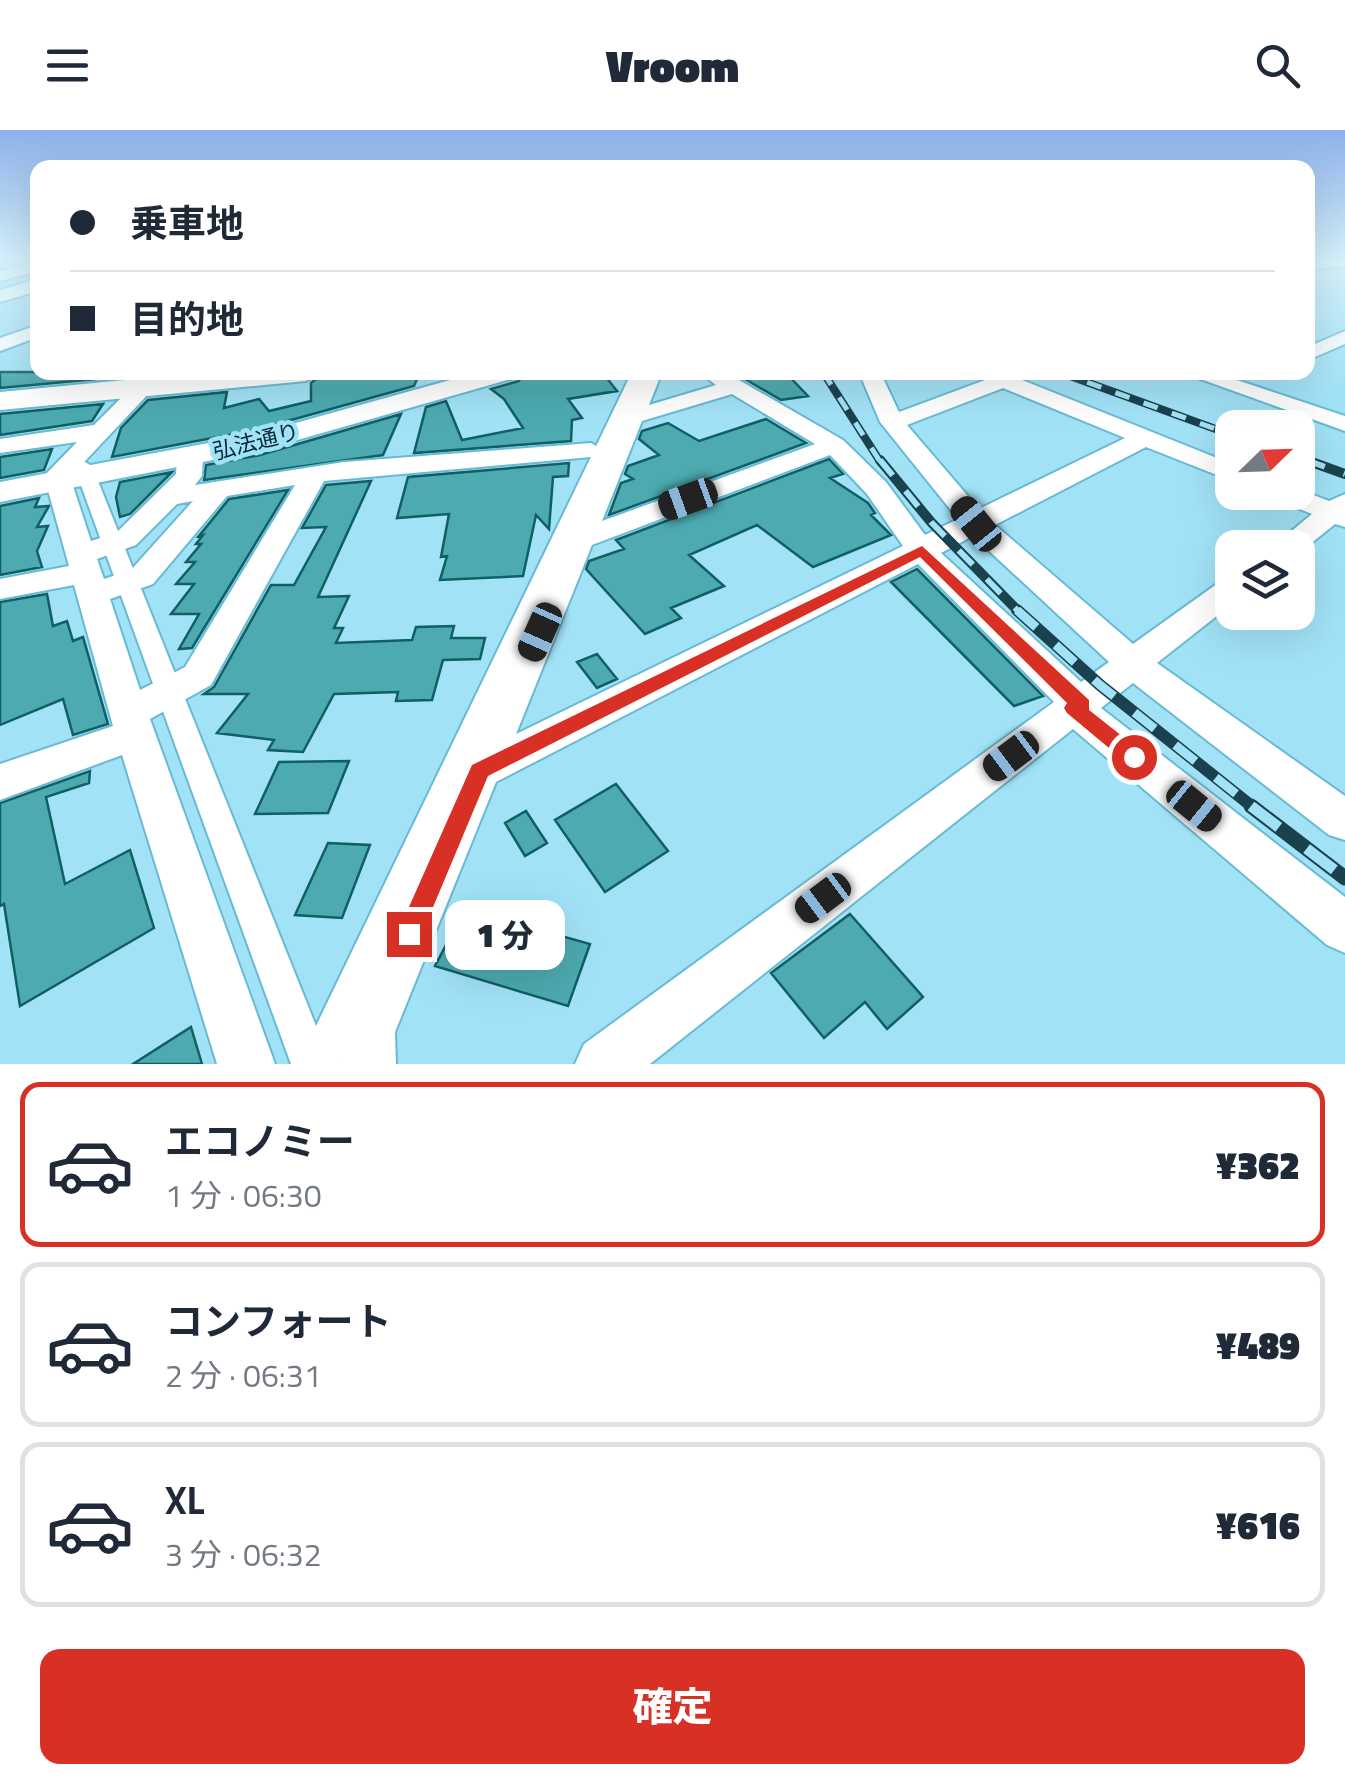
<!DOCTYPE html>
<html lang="ja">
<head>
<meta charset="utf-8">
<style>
  body { margin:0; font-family:"Titillium Web","Noto Sans JP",sans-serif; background:#f2f2f3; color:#1f2937; height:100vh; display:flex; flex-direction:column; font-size:38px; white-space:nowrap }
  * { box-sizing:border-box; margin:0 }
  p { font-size:32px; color:#747a83 }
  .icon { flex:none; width:55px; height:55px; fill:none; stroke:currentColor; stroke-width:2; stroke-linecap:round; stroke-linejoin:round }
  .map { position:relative; height:934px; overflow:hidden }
  .panel { display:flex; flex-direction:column; background:#fff; flex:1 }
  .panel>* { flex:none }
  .hud { position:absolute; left:30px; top:30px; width:1285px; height:220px; border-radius:20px; box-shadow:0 10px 40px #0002; display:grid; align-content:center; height:220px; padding:0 40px; background:#fff }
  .needle { width:65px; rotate:67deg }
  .buttons { position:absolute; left:1215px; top:280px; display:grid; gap:20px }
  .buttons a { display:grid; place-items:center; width:100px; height:100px; border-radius:20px; background:#fff; box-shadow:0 10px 40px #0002; font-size:50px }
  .end { position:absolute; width:45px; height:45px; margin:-22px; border:12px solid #d93025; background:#fff; box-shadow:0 0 0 5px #fff }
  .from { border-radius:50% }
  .bubble { position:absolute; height:70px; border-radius:20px; background:#fff; box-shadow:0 10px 40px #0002; font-size:32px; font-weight:800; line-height:70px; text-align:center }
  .car { position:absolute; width:30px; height:60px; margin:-30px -15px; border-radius:12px; box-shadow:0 0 8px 2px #0007; background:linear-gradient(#222 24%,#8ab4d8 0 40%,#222 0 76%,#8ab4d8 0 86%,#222 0) }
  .hud b { display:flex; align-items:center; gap:35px; height:95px; font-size:38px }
  .hud b+b { border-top:2px solid #e0e1e3 }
  .hud i { width:25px; height:25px; background:#1f2937 }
  ul { padding:18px 0 0; list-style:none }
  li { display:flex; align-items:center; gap:30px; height:165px; margin:0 20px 15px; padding:0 20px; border:5px solid #e0e1e3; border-radius:20px }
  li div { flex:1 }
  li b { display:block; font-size:38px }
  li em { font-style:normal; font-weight:800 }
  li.active { border-color:#d93025 }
  li>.icon { width:90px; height:90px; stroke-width:1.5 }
  .cta { display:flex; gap:20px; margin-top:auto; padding:20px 40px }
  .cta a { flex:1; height:115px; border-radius:20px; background:#d93025; color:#fff; font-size:40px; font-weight:800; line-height:115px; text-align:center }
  header { display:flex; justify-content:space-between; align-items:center; height:130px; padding:0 40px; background:#fff; font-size:45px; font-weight:800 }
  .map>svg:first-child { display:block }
</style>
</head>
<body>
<header><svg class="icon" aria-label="menu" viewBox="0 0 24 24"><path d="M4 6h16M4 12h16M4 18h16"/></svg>Vroom<svg class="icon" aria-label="search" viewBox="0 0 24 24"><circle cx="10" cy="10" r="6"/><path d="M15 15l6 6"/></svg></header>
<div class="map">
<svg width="1345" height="934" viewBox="0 0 1345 934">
  <rect width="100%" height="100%" fill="#a2e2f7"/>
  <path fill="#4caab0" stroke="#105f64" stroke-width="2.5" d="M0,242h120l-2,5 -118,11z
    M370,242h50l-6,14 -159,44 -143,27 9,-29 27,-28 79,-8 -3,16 35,-9 10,12 42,-10v-18l5,-4z
    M524,242h78l15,19 -49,8 14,19 -10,2 -1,21 -157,12 12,-46 20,-6 16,39 61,-12 -19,-29 -13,-10 28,-8z
    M733,242h52l23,24 -27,4z
    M103,274l-11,17 -92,14v-21z
    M401,284l-18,41 -179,25 2,-15 54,-10z
    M766,289l40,24 -197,72 12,-32 12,-4 -8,-5 3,-8 31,-11 -20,-16 3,-8 26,-8 31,18z
    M52,319l-8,21 -44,8v-21z
    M829,329l14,15 -13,4 38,25 7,10 -4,2 20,20 -78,32 -56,-42 -68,30 35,31 -53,22 10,10 -36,16 -59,-65 3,-8 35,-12 -8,-9z
    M569,333l-1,13 -15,1 -4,52 -13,-14 -13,61 -83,4 7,-24 -6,1 8,-43 -52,4 11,-41z
    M172,342l-42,42 -10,3 -4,-20 4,-15z
    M371,351l-53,116 31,-1 -15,32h9l-7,15 76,-3 4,-13 38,-1 -3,12h34l-5,21 -37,1 -11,40 -36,1 2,-9 -64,2 -31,58 -35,-2 6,-10 -57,-7 31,-39h-44l10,-7 57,-102h23l32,-58 -24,1 24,-43z
    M288,360l-96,158 -13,1 20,-35h-28l23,-30h-18l19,-22h-9l15,-18h-5l7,-9 -4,1 30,-37z
    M39,368l-4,9 14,-1 -12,21 11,-1 -11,25 5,16 -42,8v-69z
    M917,439l126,127 -29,10 -123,-124z
    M47,464l6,32 14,-5 6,20 10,-4 25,87 -35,11 -10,-36 -63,26v-123z
    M597,524l20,25 -20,9 -20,-26z
    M349,631l-21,52 -73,1 24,-52z
    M90,641l-1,12 -43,14 19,87 65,-34 24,78 -134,78 -16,-102 -4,2v-103z
    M616,654l52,67 -63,41 -50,-72z
    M526,681l21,32 -22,13 -20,-33z
    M328,713l42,2 -28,73 -47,-3z
    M465,779l125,35 -22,62 -133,-40z
    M850,784l73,83 -36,32 -22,-27 -41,36 -53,-65z
    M191,897l11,37h-69z"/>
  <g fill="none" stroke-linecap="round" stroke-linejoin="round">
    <defs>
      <path id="pedestrian" d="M632,242h14l-308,692h-47l-217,-598 9,-5 9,5 224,560z"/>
      <path id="minor" d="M1345,130v6l-37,3v-8z
        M38,132v9l-38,10v-10z
        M38,195v12l-38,14v-13z
        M1345,201v13l-37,16v-13z
        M147,242h22l-99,105 21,64 25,-8 60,-59 1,-17 13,-8 13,8 -1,19 -7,9 149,-23 247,-19 12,7 -12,7 -267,24 -113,204 -61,34 125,345h-58l-95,-309 -122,45v-36l113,-38 -39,-141 -74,14v-20l69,-13 -25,-90 33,-34 -77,11v-14l94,-14zM295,355l-110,182 -45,23 -30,-91 43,-15 74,-88zM193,371l-62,69 -27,9 -7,-20 39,-14 41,-41z
        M641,242h21l-13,33 67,-20 -17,-13h26l118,68 43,42 39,53 33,-16 -78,-97 -21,-50h21l19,40 86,-32 -13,-8h30l230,92v17l-86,-34 -151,78 138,119 88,-63 11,-3v26l-75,59 188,133v44l-16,-5 -196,-152 -32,25 244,189v56l-18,-8 -254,-216 -423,335h-75l9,-20 470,-342 -136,-138 -422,218 -101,250 1,32h-58l1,-32 8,-20zM1003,258l122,50 -146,71 -72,-84zM732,264l83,50 -213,77 40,-100zM830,325l37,39 36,52 -387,188 76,-189zM973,406l136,126 -28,20 -140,-129z
        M1181,242h32l132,44v15z
        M1298,359l31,12 16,-7v33l-10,-3 -37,30v-6h-27l41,-34 -40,-16 -3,-6h29z"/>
      <path id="tertiary" d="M38,149v12l-38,11v-12z
        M479,242h42l-3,5 -259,74 -259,51v-20l256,-48z"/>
      <path id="secondary" d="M208,242h112l-14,9 -306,29v-18z"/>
    </defs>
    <use href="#pedestrian" stroke="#68bad4" stroke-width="4"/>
    <use href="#minor" stroke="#68bad4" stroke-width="4"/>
    <use href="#tertiary" stroke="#68bad4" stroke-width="4"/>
    <use href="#secondary" stroke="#68bad4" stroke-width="4"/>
    <use href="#pedestrian" fill="#fff" fill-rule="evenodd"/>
    <use href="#minor" fill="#fff" fill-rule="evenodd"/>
    <use href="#tertiary" fill="#fff" fill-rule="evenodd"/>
    <use href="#secondary" fill="#fff" fill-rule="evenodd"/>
    <defs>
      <path id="rail-far3" d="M823,242l58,91
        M1059,242l173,63
        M1298,327l15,6"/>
      <path id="rail-far2" d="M880,330l51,62 88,90
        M1306,330l39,14"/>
      <path id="rail-far1" d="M1017,480l83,75 154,123"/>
      <path id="rail" d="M1251,676l94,72"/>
    </defs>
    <use href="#rail-far3" stroke="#1a424e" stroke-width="8"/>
    <use href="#rail-far2" stroke="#1a424e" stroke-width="10"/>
    <use href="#rail-far1" stroke="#1a424e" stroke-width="12"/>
    <use href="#rail" stroke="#1a424e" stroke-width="15"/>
    <use href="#rail-far3" stroke="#a2e2f7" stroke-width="5" stroke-dasharray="15" stroke-linecap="butt"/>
    <use href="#rail-far2" stroke="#a2e2f7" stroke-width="6" stroke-dasharray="20" stroke-linecap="butt"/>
    <use href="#rail-far1" stroke="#a2e2f7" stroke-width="9" stroke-dasharray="26" stroke-linecap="butt"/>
    <use href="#rail" stroke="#a2e2f7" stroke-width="11" stroke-dasharray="35" stroke-linecap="butt"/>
  </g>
  <linearGradient id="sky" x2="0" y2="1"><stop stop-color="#8db0e9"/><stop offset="0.5" stop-color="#d5f2fb"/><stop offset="1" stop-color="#d5f2fb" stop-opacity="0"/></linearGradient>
  <rect width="1345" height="261" fill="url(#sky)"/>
  <path fill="#d93025" d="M922,416l167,154v10l52,41v12h-14l-60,-50 -3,-5 3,-5 -147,-146 -432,219 -70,167 -9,3 -9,-3 -3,-9 75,-169z"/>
  <g text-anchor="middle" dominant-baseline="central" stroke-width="9" stroke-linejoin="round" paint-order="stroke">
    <g font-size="22" fill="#032832" stroke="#a2e2f7">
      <text transform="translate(256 311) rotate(-14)">弘法通り</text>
    </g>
  </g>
</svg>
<div class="buttons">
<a><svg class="needle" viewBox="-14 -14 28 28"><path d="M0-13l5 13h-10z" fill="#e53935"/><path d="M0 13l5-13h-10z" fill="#747a83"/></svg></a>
<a><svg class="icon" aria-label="layers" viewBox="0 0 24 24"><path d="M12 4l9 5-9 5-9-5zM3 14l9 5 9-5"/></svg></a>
</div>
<i class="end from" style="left:1134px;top:627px"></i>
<i class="end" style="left:409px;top:804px"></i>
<div class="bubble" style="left:445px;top:770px;width:120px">1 分</div>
<i class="car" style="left:688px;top:369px;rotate:250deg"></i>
<i class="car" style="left:976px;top:394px;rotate:321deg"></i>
<i class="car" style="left:540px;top:502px;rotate:204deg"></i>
<i class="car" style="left:1011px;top:626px;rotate:233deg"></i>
<i class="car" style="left:1194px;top:676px;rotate:129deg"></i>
<i class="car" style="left:823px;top:768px;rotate:233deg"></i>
<div class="hud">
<b><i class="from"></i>乗車地</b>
<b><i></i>目的地</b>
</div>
</div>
<section class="panel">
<ul>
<li class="active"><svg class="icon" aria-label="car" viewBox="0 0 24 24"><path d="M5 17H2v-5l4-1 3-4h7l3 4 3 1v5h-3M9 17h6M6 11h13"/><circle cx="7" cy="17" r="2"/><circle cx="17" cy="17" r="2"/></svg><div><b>エコノミー</b><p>1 分 · 06:30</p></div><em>¥362</em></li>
<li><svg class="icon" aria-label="car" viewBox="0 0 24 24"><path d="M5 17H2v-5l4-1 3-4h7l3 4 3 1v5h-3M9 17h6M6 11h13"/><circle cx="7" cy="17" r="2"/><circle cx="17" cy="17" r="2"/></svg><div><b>コンフォート</b><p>2 分 · 06:31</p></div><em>¥489</em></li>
<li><svg class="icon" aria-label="car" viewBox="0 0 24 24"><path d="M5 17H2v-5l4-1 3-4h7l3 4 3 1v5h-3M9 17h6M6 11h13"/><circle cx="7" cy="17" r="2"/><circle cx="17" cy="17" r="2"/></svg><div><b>XL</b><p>3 分 · 06:32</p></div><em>¥616</em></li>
</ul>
<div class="cta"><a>確定</a></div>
</section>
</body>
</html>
